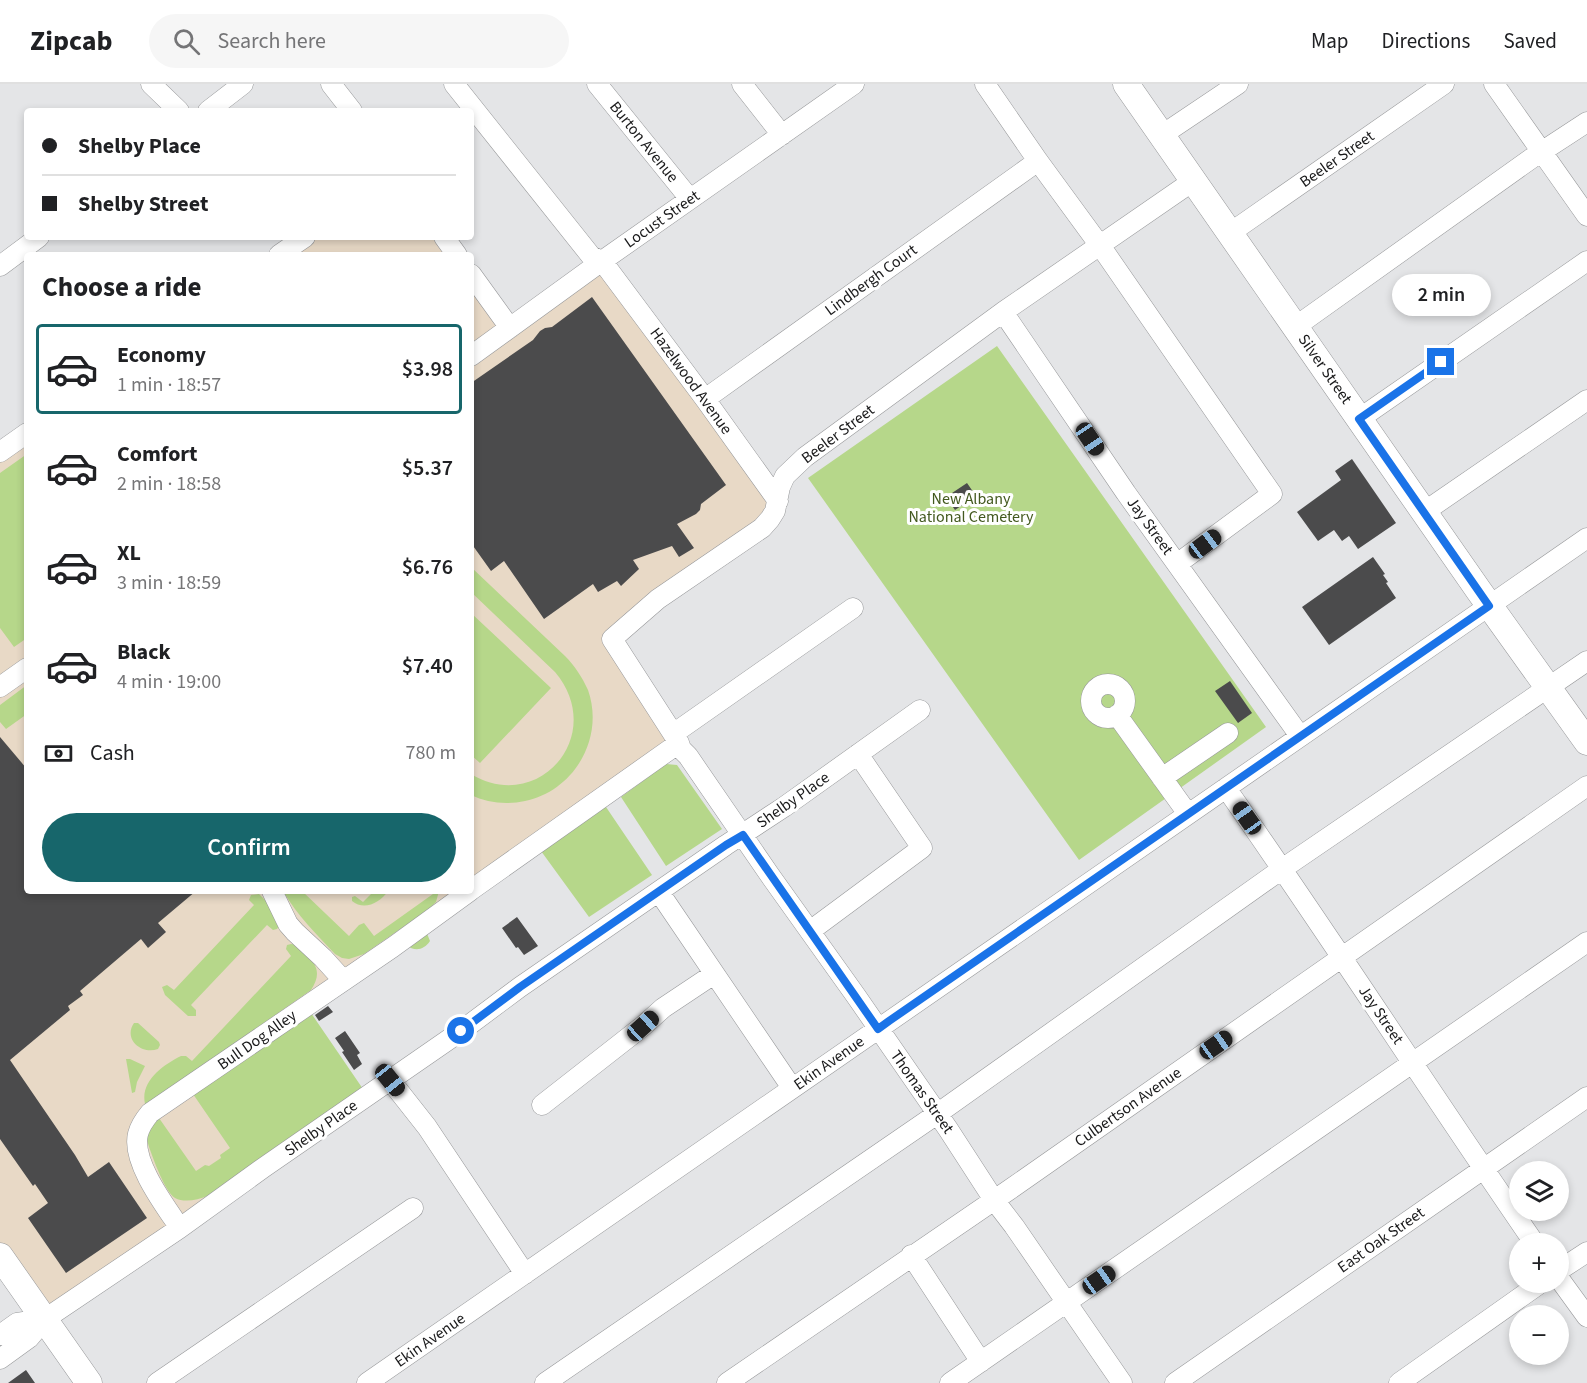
<!DOCTYPE html>
<html lang="en">
<head>
<meta charset="utf-8">
<style>
  body { margin:0; font-family:"Source Sans 3",sans-serif; background:#f6f6f6; color:#202124; height:100vh; display:flex; flex-direction:column; font-size:22px; white-space:nowrap }
  * { box-sizing:border-box; margin:0 }
  p { font-size:20px; color:#757577 }
  .icon { flex:none; width:33px; height:33px; fill:none; stroke:currentColor; stroke-width:2; stroke-linecap:round; stroke-linejoin:round }
  .map { position:relative; flex:1; overflow:hidden }
  .sheet { position:absolute; left:24px; top:168px; width:450px; height:642px; display:flex; flex-direction:column; background:#fff; border-radius:6px; box-shadow:0 3px 9px #0003 }
  .sheet>* { flex:none }
  .guide { position:absolute; left:24px; top:24px; width:450px; height:132px; border-radius:6px; box-shadow:0 3px 9px #0003; display:grid; align-content:center; height:132px; padding:0 18px; background:#fff }
  .tools { position:absolute; left:1509px; top:1077px; display:grid; gap:12px }
  .tools a { display:grid; place-items:center; width:60px; height:60px; border-radius:50%; background:#fff; box-shadow:0 3px 9px #0003; font-size:30px }
  .end { position:absolute; width:27px; height:27px; margin:-14px; border:8px solid #1a73e8; background:#fff; box-shadow:0 0 0 3px #fff }
  .from { border-radius:50% }
  .bubble { position:absolute; height:42px; border-radius:21px; background:#fff; box-shadow:0 3px 9px #0003; font-size:20px; font-weight:600; line-height:42px; text-align:center }
  .car { position:absolute; width:18px; height:36px; margin:-18px -9px; border-radius:8px; box-shadow:0 0 4px 2px #0007; background:linear-gradient(#222 24%,#8ab4d8 0 40%,#222 0 76%,#8ab4d8 0 86%,#222 0) }
  .guide b { display:flex; align-items:center; gap:21px; height:57px; font-size:22px }
  .guide b+b { border-top:2px solid #e0e0e0 }
  .guide i { width:15px; height:15px; background:#202124 }
  ul { padding:0; list-style:none }
  li { display:flex; align-items:center; gap:18px; height:90px; margin:0 12px 9px; padding:0 6px; border:3px solid transparent; border-radius:6px }
  li div { flex:1 }
  li b { display:block; font-size:22px }
  li em { font-style:normal; font-weight:600 }
  li.selected { border-color:#17666b }
  li>.icon { width:54px; height:54px; stroke-width:1.5 }
  h2 { padding:0 18px; font-size:27px; line-height:72px }
  .pay { display:flex; align-items:center; gap:15px; height:66px; padding:0 18px; font-size:22px }
  .pay p { margin-inline-start:auto }
  .button { display:flex; gap:12px; margin-top:auto; padding:12px 18px }
  .button a { flex:1; height:69px; border-radius:36px; background:#17666b; color:#fff; font-size:24px; font-weight:600; line-height:69px; text-align:center }
  header { display:flex; align-items:center; gap:36px; box-sizing:border-box; height:84px; padding:0 30px; background:#fff; border-bottom:2px solid #e0e0e0 }
  header strong { font-size:28px }
  nav { display:flex; gap:33px; margin-inline-start:auto; font-size:21px }
  .search { width:420px; height:54px; background:#f6f6f6; display:flex; align-items:center; gap:15px; box-sizing:border-box; padding:0 21px; border-radius:33px; color:#757577; font-size:22px }
  .map>svg:first-child { display:block }
</style>
</head>
<body>
<header>
<strong>Zipcab</strong>
<div class="search"><svg class="icon" aria-label="search" viewBox="0 0 24 24"><circle cx="10" cy="10" r="6"/><path d="M15 15l6 6"/></svg>Search here</div>
<nav><a>Map</a><a>Directions</a><a>Saved</a></nav>
</header>
<div class="map">
<svg width="1587" height="1299" viewBox="0 0 1587 1299">
  <rect width="100%" height="100%" fill="#e4e5e7"/>
  <path fill="#e8d9c6" d="M305,153h139l13,18h-177z
    M602,177l176,240 -166,138 67,104 -208,146v-615l39,54z
    M27,347v460h442l-260,182 69,85 -233,161 -45,-64v-806z"/>
  <path fill="#b6d78a" d="M997,262l269,381 -187,133 -271,-382z
    M27,370v184l-13,9 -14,-19v-155z
    M471,483l94,89c10,10 17,21 23,34 17,48 -14,101 -63,111 -18,4 -38,2 -54,-6v-21c67,41 137,-39 84,-102l-84,-80z
    M471,529l80,75 -71,75 -9,-8z
    M27,601v29l-21,15 -6,-7v-17z
    M666,680l11,1 45,64 -56,37 -45,-69z
    M606,723l46,68 -63,42 -48,-66z
    M283,807h19l47,45 10,-11 5,-2 10,13 59,-42 -2,-3h8l-3,11 -8,8 -64,44 -15,5 -7,-1 -7,-4c-19,-20 -38,-39 -52,-63z
    M374,807h14c-8,12 -24,20 -36,10v-4l3,-1 8,6z
    M259,810l8,8 12,24 -2,3 -4,1 -6,-5 -76,80 5,5v6h-8l-23,-21 -3,-8 5,-2 7,5 80,-85 -5,-5 2,-5z
    M426,847l4,10c-6,9 -15,11 -24,4z
    M291,860c6,0 7,3 12,7 14,13 19,22 8,39l-164,115 -2,-1c-5,-23 18,-39 36,-48h5l6,5 99,-105 -5,-7 1,-4z
    M311,929l52,76 -156,107c-9,4 -23,7 -32,2 -10,-6 -22,-40 -26,-51l-2,-7 1,-13 11,-9 37,53 9,-6 4,1 12,-8 -1,-3 10,-7 -37,-54z
    M134,939h4l21,19 1,3 -2,4c-17,6 -35,-10 -24,-26z
    M126,975h4l15,7 -8,16 -2,10 -3,1z"/>
  <path fill="#4b4b4c" d="M592,213l134,188 -25,19 -1,6 -4,4 -19,10 17,24 -15,9 -7,-11 -39,14 6,9 -18,17 -4,-5 -19,11 -5,-8 -49,35 -40,-58 -13,10 -20,-28v-160l62,-43 7,-9 5,-3 7,-1z
    M1352,375l44,64 -38,26 -9,-13 -7,5 -8,-11 -16,11 -21,-29 44,-32 -6,-9z
    M967,399l9,13 -21,14 -9,-13z
    M1373,473l12,17 -2,1 5,7 -2,1 10,15 -67,47 -27,-38z
    M1230,597l22,32 -14,10 -23,-32z
    M0,653l27,32v122h169l-38,32 8,9 -18,16 -7,-9 -61,52 3,4 -15,11 2,4 -60,50 65,95 13,22 21,-15 38,56 -81,55 -38,-55 20,-15 -13,-19 -2,2 -33,-47z
    M517,833l21,29 -14,9 -6,-8 -2,1 -14,-20z
    M328,922l5,6 -14,9 -4,-6z
    M345,947l15,22 -3,2 5,9 -8,6 -12,-18 2,-1 -9,-13z
    M26,1286l9,13h-27z"/>
  <g fill="none" stroke-linecap="round" stroke-linejoin="round">
    <defs>
      <path id="minor" d="M151,0l28,27
        M331,0l21,27
        M454,0l137,172 11,5 103,138 73,102
        M597,0l93,115
        M742,0l40,51
        M985,0l53,77 68,93 166,240 -95,70
        M1494,0l93,132
        M208,27l35,-27
        M1162,51l76,-51
        M1230,149l214,-149
        M444,153l13,18
        M279,171l26,-18
        M0,182l39,-29
        M471,190l39,54
        M1003,228l123,181 174,243
        M1295,243l237,-169 55,-36
        M471,272l131,-95 252,-177
        M705,315l333,-238
        M1359,335l228,-158
        M0,368l27,-19
        M1424,428l163,-112
        M1091 617a17 17 0 1 1 34 0a17 17 0 1 1-34 0Z
        M0,603l27,-19
        M1117,631l71,99
        M673,650l180,-126
        M1162,694l66,-45
        M1226,704c105,150 205,305 309,456
        M471,806l208,-147
        M272,807l16,33 7,8 28,26 20,22
        M659,808l133,196
        M810,847l112,-83 -64,-94
        M390,996l37,47 98,147
        M542,1021l101,-79 20,-18 51,-34
        M180,1144c-15,-22 -49,-67 -42,-94 2,-8 7,-15 12,-21l243,-166 77,-56
        M911,1171l70,107
        M1558,1187l29,-19
        M1558,1193l29,40
        M0,1251l17,-12 28,-4
        M0,1275l29,-21 16,-19 135,-91 83,-60 198,-137 59,-44 206,-142 58,-38 136,-97
        M157,1299l256,-175
        M367,1299l1220,-845
        M545,1299l392,-269 345,-245 305,-208
        M727,1299l282,-193 578,-404
        M950,1299l637,-441
        M1122,1299l-108,-157 -20,-26 -46,-71 -92,-133 -87,-122 -81,-118 -7,-7 -2,-6 -67,-104 46,-40 104,-71 8,-9 5,-8 5,-24 5,-11 20,-19 198,-145 190,-131
        M1175,1299l412,-286
        M1399,1299l143,-101"/>
      <path id="major" d="M1126,0l353,507 108,151
        M0,1172l89,127"/>
    </defs>
    <use href="#minor" stroke="#97989a" stroke-width="21"/>
    <use href="#major" stroke="#97989a" stroke-width="27"/>
    <use href="#minor" stroke="#fff" stroke-width="20"/>
    <use href="#major" stroke="#fff" stroke-width="26"/>
  </g>
  <g fill="none" stroke-linecap="round" stroke-linejoin="round">
    <path stroke="#1a73e8" stroke-width="8" d="M461,947l59,-44 206,-142 17,-10 135,194 11,-8 600,-415 -130,-187 82,-57"/>
  </g>
  <g text-anchor="middle" dominant-baseline="central" stroke-width="6" stroke-linejoin="round" paint-order="stroke">
    <g font-size="16" fill="#19191a" stroke="#fff">
      <text transform="translate(644 58) rotate(51)">Burton Avenue</text>
      <text transform="translate(1337 75) rotate(-35)">Beeler Street</text>
      <text transform="translate(662 135) rotate(-35)">Locust Street</text>
      <text transform="translate(871 196) rotate(-36)">Lindbergh Court</text>
      <text transform="translate(1325 285) rotate(55)">Silver Street</text>
      <text transform="translate(691 297) rotate(54)">Hazelwood Avenue</text>
      <text transform="translate(838 350) rotate(-37)">Beeler Street</text>
      <text transform="translate(1150 442) rotate(54)">Jay Street</text>
      <text transform="translate(793 716) rotate(-35)">Shelby Place</text>
      <text transform="translate(1381 931) rotate(56)">Jay Street</text>
      <text transform="translate(257 956) rotate(-35)">Bull Dog Alley</text>
      <text transform="translate(829 979) rotate(-35)">Ekin Avenue</text>
      <text transform="translate(922 1008) rotate(55)">Thomas Street</text>
      <text transform="translate(1128 1023) rotate(-35)">Culbertson Avenue</text>
      <text transform="translate(321 1044) rotate(-35)">Shelby Place</text>
      <text transform="translate(1381 1156) rotate(-35)">East Oak Street</text>
      <text transform="translate(430 1256) rotate(-35)">Ekin Avenue</text>
    </g>
    <g font-size="16" fill="#43591f" stroke="#fff">
      <text x="971" y="415">New Albany<tspan x="971" dy="18">National Cemetery</tspan></text>
    </g>
  </g>
</svg>
<div class="tools">
<a><svg class="icon" aria-label="layers" viewBox="0 0 24 24"><path d="M12 4l9 5-9 5-9-5zM3 14l9 5 9-5"/></svg></a>
<a>+</a>
<a>−</a>
</div>
<i class="end from" style="left:461px;top:947px"></i>
<i class="end" style="left:1441px;top:278px"></i>
<div class="bubble" style="left:1392px;top:190px;width:99px">2 min</div>
<i class="car" style="left:1090px;top:355px;rotate:146deg"></i>
<i class="car" style="left:1205px;top:460px;rotate:53deg"></i>
<i class="car" style="left:1247px;top:734px;rotate:325deg"></i>
<i class="car" style="left:643px;top:942px;rotate:48deg"></i>
<i class="car" style="left:1216px;top:961px;rotate:55deg"></i>
<i class="car" style="left:390px;top:996px;rotate:141deg"></i>
<i class="car" style="left:1099px;top:1196px;rotate:55deg"></i>
<div class="guide">
<b><i class="from"></i>Shelby Place</b>
<b><i></i>Shelby Street</b>
</div>
<section class="sheet">
<h2>Choose a ride</h2>
<ul>
<li class="selected"><svg class="icon" aria-label="car" viewBox="0 0 24 24"><path d="M5 17H2v-5l4-1 3-4h7l3 4 3 1v5h-3M9 17h6M6 11h13"/><circle cx="7" cy="17" r="2"/><circle cx="17" cy="17" r="2"/></svg><div><b>Economy</b><p>1 min · 18:57</p></div><em>$3.98</em></li>
<li><svg class="icon" aria-label="car" viewBox="0 0 24 24"><path d="M5 17H2v-5l4-1 3-4h7l3 4 3 1v5h-3M9 17h6M6 11h13"/><circle cx="7" cy="17" r="2"/><circle cx="17" cy="17" r="2"/></svg><div><b>Comfort</b><p>2 min · 18:58</p></div><em>$5.37</em></li>
<li><svg class="icon" aria-label="car" viewBox="0 0 24 24"><path d="M5 17H2v-5l4-1 3-4h7l3 4 3 1v5h-3M9 17h6M6 11h13"/><circle cx="7" cy="17" r="2"/><circle cx="17" cy="17" r="2"/></svg><div><b>XL</b><p>3 min · 18:59</p></div><em>$6.76</em></li>
<li><svg class="icon" aria-label="car" viewBox="0 0 24 24"><path d="M5 17H2v-5l4-1 3-4h7l3 4 3 1v5h-3M9 17h6M6 11h13"/><circle cx="7" cy="17" r="2"/><circle cx="17" cy="17" r="2"/></svg><div><b>Black</b><p>4 min · 19:00</p></div><em>$7.40</em></li>
</ul>
<div class="pay"><svg class="icon" aria-label="cash" viewBox="0 0 24 24"><path d="M3 7h18v10H3z"/><circle cx="12" cy="12" r="2"/></svg>Cash<p>780 m</p></div>
<div class="button"><a>Confirm</a></div>
</section>
</div>
</body>
</html>
